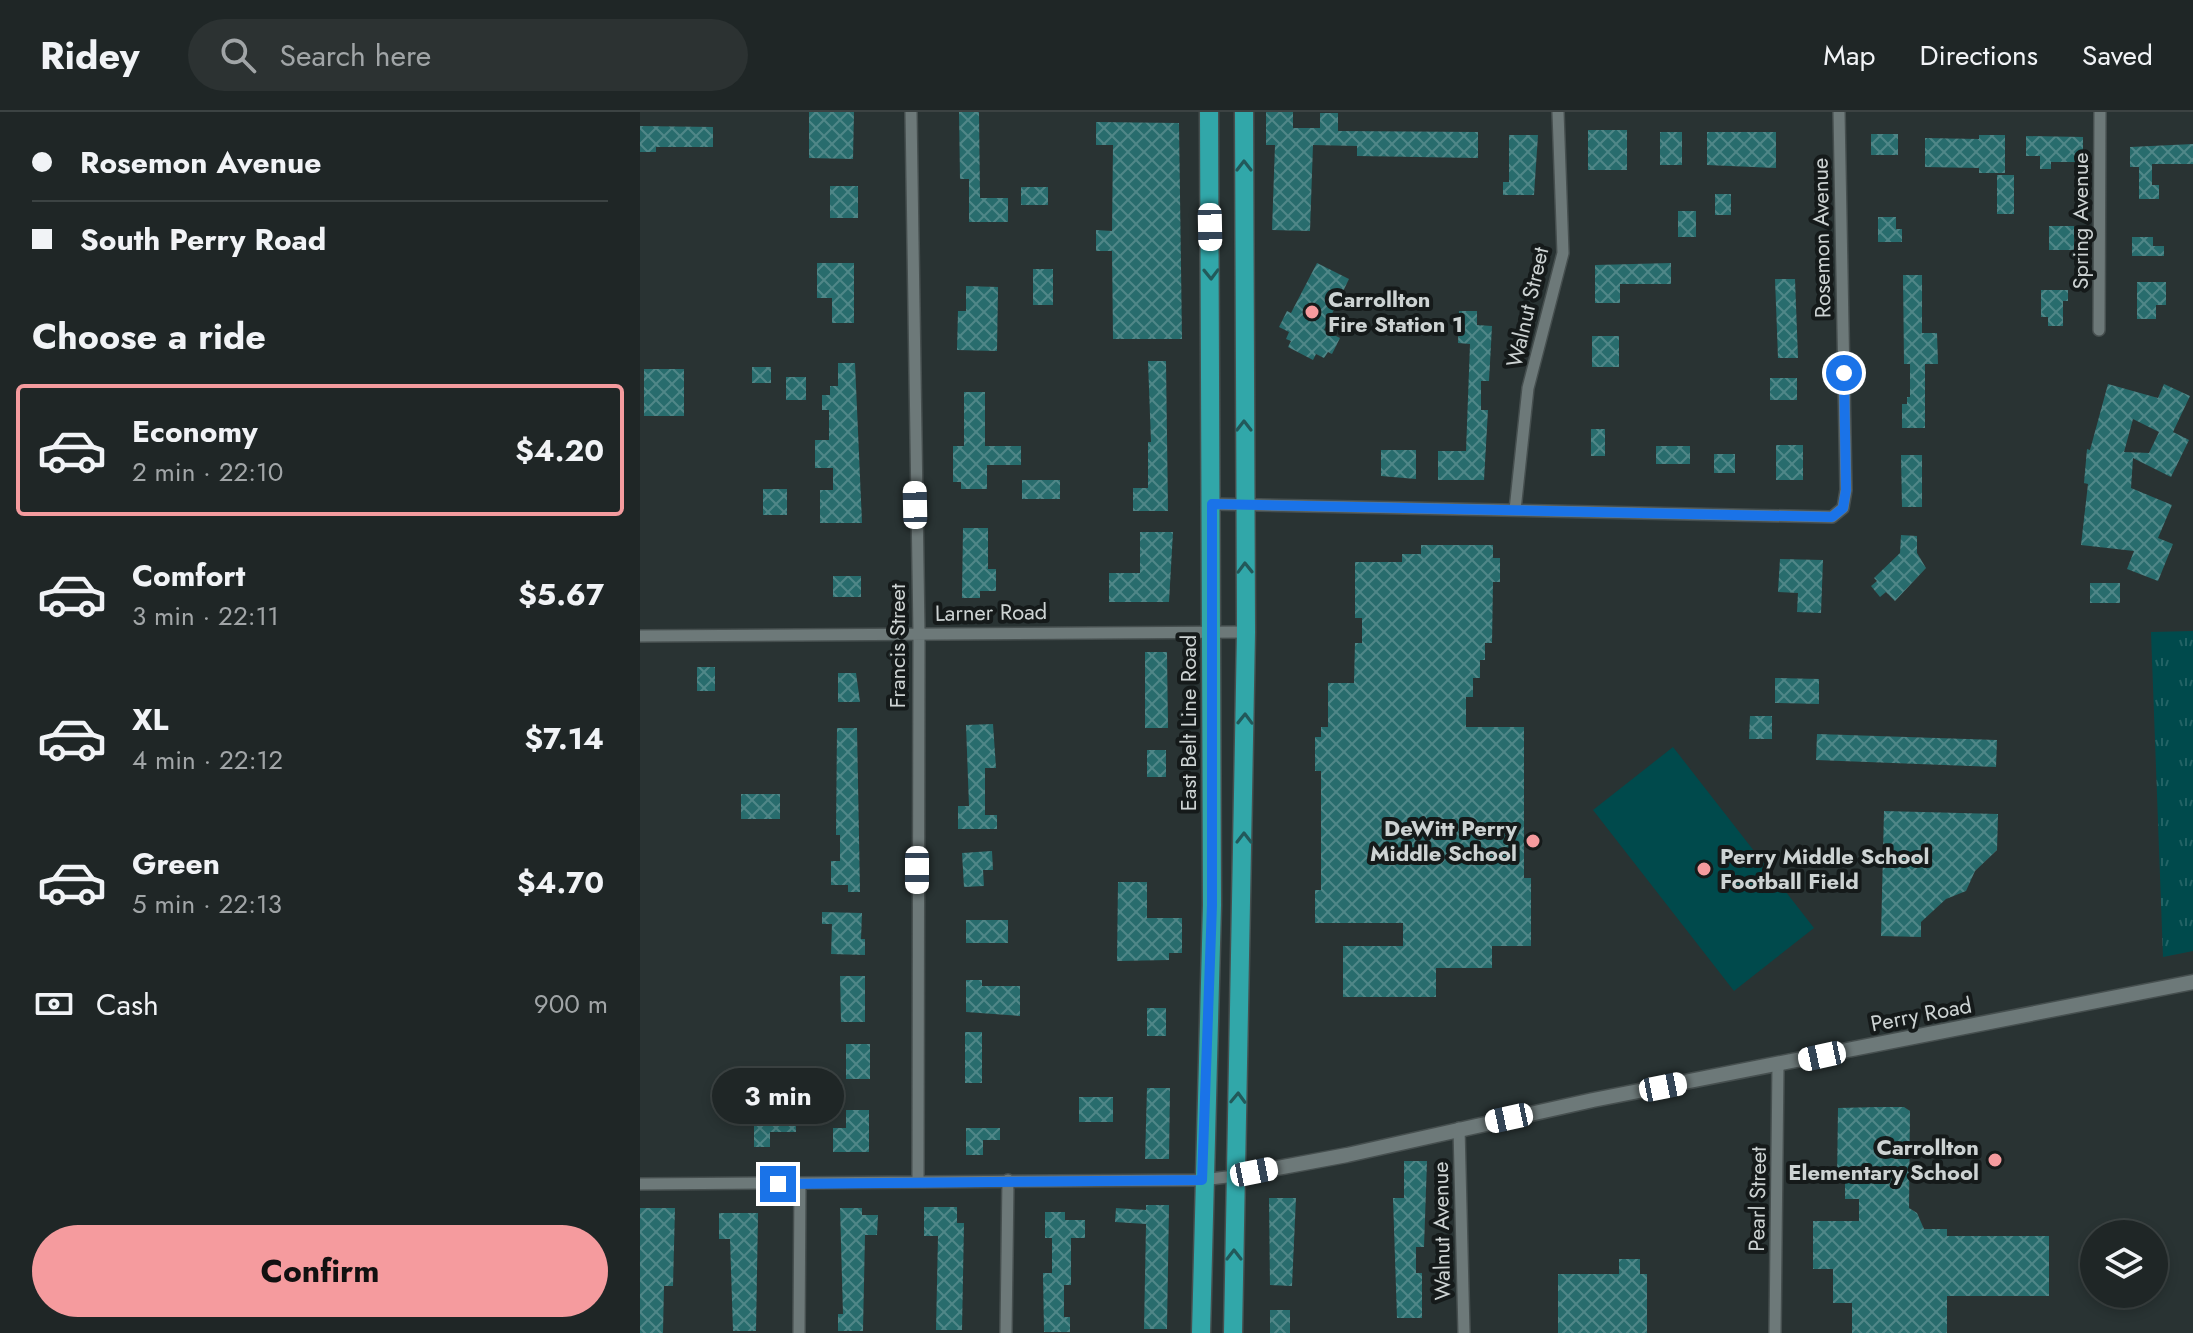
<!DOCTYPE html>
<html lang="en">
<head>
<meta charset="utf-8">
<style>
  body { margin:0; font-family:Jost,sans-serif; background:#2c3232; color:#f1f3f6; height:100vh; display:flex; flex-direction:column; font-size:30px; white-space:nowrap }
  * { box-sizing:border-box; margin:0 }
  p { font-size:26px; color:#a1a5a7 }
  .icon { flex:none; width:44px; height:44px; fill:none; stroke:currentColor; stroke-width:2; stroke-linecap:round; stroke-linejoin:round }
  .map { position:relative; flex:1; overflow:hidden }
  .side { display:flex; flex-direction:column; background:#1f2626; width:640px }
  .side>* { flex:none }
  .guide { display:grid; align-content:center; height:176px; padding:0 32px; background:#1f2626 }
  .buttons { position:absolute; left:1440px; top:1108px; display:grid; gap:16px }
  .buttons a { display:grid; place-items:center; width:88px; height:88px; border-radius:50%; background:#1f2626; box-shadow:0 4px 12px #0003,0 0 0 2px #3c4343; font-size:40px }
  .end { position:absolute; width:36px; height:36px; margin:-18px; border:10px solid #1a73e8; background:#fff; box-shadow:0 0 0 4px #fff }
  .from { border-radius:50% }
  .bubble { position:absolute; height:56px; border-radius:28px; background:#1f2626; box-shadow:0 4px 12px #0003,0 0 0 2px #3c4343; font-size:26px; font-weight:700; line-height:56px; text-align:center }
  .car { position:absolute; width:24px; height:48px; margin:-24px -12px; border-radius:10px; box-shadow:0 0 6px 2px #0007; background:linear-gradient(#fff 24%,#345 0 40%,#fff 0 76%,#345 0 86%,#fff 0) }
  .guide b { display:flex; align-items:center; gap:28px; height:76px; font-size:30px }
  .guide b+b { border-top:2px solid #3c4343 }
  .guide i { width:20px; height:20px; background:#f1f3f6 }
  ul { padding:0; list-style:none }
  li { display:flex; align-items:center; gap:24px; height:132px; margin:0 16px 12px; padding:0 16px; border:4px solid transparent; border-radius:8px }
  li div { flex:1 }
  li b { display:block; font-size:30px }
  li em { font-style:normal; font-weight:700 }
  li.active { border-color:#f59b9e }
  li>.icon { width:72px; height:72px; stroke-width:1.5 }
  h2 { padding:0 32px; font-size:36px; line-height:96px }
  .pay { display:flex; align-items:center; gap:20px; height:88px; padding:0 32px; font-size:30px }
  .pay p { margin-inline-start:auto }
  .button { display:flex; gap:16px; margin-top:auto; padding:16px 32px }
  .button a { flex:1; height:92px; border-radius:48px; background:#f59b9e; color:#111; font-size:32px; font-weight:700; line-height:92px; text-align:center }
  header { display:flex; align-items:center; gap:48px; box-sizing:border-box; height:112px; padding:0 40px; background:#1f2626; border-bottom:2px solid #3c4343 }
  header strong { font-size:38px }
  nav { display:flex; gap:44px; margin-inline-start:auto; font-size:28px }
  .search { width:560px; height:72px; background:#2c3232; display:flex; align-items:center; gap:20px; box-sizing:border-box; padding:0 28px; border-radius:44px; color:#a1a5a7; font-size:30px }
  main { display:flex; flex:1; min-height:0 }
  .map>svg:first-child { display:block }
</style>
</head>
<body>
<header>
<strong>Ridey</strong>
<div class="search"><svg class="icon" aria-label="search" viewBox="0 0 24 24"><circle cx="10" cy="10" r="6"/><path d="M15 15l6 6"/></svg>Search here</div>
<nav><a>Map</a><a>Directions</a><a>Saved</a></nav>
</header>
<main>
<section class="side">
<div class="guide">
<b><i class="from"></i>Rosemon Avenue</b>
<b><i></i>South Perry Road</b>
</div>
<h2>Choose a ride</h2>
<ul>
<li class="active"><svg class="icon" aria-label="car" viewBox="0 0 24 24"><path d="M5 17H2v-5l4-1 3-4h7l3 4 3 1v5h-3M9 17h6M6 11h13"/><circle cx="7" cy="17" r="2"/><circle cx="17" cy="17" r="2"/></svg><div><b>Economy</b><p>2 min · 22:10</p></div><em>$4.20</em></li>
<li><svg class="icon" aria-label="car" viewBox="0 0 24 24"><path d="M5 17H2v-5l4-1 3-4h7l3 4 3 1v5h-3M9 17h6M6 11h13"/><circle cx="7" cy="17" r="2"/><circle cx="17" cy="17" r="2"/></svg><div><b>Comfort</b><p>3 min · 22:11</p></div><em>$5.67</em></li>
<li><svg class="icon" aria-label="car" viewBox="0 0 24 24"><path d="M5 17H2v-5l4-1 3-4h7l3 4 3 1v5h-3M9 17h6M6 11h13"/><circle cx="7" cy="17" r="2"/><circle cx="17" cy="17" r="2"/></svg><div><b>XL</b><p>4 min · 22:12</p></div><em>$7.14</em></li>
<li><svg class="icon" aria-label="car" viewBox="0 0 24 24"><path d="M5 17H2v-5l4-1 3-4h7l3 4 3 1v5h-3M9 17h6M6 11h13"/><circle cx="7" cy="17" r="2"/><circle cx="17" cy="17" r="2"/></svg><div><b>Green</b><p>5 min · 22:13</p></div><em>$4.70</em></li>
</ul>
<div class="pay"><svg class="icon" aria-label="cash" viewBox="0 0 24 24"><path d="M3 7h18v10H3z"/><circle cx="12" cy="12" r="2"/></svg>Cash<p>900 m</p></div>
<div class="button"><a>Confirm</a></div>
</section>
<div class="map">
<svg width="1553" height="1221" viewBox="0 0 1553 1221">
  <defs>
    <pattern id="grass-tufts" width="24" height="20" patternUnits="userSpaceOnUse" patternTransform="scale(2)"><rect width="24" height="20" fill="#004a4c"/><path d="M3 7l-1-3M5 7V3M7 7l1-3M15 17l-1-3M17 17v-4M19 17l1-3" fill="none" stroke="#246365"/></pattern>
    <pattern id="building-cross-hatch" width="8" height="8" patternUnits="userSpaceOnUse" patternTransform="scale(2)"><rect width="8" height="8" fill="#286c6d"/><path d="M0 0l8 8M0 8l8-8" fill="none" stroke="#508788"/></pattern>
  </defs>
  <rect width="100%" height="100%" fill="#293333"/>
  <path fill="url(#grass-tufts)" d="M1553,519v320l-30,6 -12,-325z"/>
  <path fill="#004a4c" d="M1033,635l141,181 -80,63 -141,-181z"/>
  <path fill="url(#building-cross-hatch)" fill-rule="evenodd" d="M169,0h45l-1,47 -44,-1z
    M319,0h20l1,86h28v24h-39v-43h-9z
    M626,0h27v16h27v-15h18v18l140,1v26l-121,-2v-10l-44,-1 -3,86 -38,-1 3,-85h-9z
    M456,10l83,1 3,216h-69l-1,-88h-16v-21l16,1 1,-86h-17z
    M0,14l73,1v20h-57v5h-16z
    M948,18h39v40h-39z
    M1020,20h22v33h-22z
    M1067,20h69v36l-69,-3z
    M1231,22h27v21h-27z
    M869,23h29l-4,60h-31v-13h6z
    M1339,23h26v38h-26v-5l-54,-1v-29l54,1z
    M1386,24l57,1v25h-32v7h-11v-13h-14z
    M1553,32v20h-41v21h7v14h-20v-32h-9v-20z
    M1357,63h17v39h-17z
    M190,74h28v32h-28z
    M381,75h27v18h-27z
    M1075,82h16v21h-16z
    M1038,99h18v26h-18z
    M1238,105h18v12h6v13h-24z
    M1409,114h25v24h-25z
    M1492,125h21v9h11v10h-32z
    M177,151h37v60h-22v-25h-15z
    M677,151l32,16 -25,51 16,8 -8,16 -4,-2 -4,6 -8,-4 -3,6 -25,-13 3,-6 -5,-2 3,-7 -10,-5 8,-16 4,2z
    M1031,151v21h-51v19h-25v-38z
    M393,157h20v36h-20z
    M1263,163h19v58h15l1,31h-13v64h-23v-24h5v-7h3v-33h-6z
    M1135,167h20l3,79h-20z
    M1497,170h29v23h-10v14h-19z
    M326,174l32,1 -1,64 -40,-1 1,-39h8z
    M1401,178h27v11h-5v25h-15v-9h-7z
    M819,199h18v14l15,1 -3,55h-8v29h7l-4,70h-46v-29h28l4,-107 -12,-1z
    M952,224h27v31h-27z
    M508,249h18l2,150h-35v-23h15v-46h3z
    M198,251h17l7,160h-42v-33h13v-22h-18v-28h14v-30h-7v-15h8v-9h8z
    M112,255h19v16h-19z
    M4,257h40v47h-40z
    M146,265h20v23h-20z
    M1130,266h27v22h-27z
    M1468,272l50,14 6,-14 26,12 -17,36 16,8 -18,37 -38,-19 -2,30 41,17 -14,33 15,6 -15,37 -31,-12 7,-18 -53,-6 7,-61 -4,-1 3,-34 3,1zM1493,307l26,13 -10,21 -25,-1z
    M324,280h21v54h36v19h-34v24h-26v-7h-8v-36h11z
    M951,317h14v27h-14z
    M1136,333h27v35h-27z
    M1016,334h34v18h-34z
    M741,338h35v29l-35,-3z
    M1074,342h21v19h-21z
    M1261,343h21v52h-20z
    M382,368h38v19h-38z
    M123,377h24v26h-24z
    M323,416h25v41h8v22h-16v7h-18z
    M500,420h33l-4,70h-60v-29h31z
    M1261,423l16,1v17l9,15 -31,33 -9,-9 -6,5 -9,-11 6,-5 -3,-3 26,-25z
    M781,433h72v13h7v24h-7l-1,61h-7v17h-5v18h-7v19h-7v30h58v151h7v68h-39v22h-56v29h-93v-51h60v-23h-88v-33h6v-119h-6v-34h6v-10h7v-44h26l1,-40h7v-25h-7v-56h47v-8h19z
    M1140,447l43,1 -2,53 -24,-1 1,-19 -20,-1z
    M193,464h28v21h-28z
    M1450,471h30v20h-30z
    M505,540h22l1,76h-23z
    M57,555h18v24h-18z
    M198,561h18l4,29h-22z
    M1135,566l44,1v25l-44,-1z
    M1110,604h22v23h-23z
    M353,612l3,44h-11v47h12v14h-39v-23h11l-3,-81z
    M197,616h20l3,164h-12v-7h-17v-24h9v-26h-4z
    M1177,622l180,6 -1,27 -180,-7z
    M507,638h19v27h-19z
    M101,682h39v25h-39z
    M1244,699l114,3 -1,36 -22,21 -9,20 -20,8 -25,23v15l-40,-1z
    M352,739l1,19h-10l1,16 -20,1 -2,-34z
    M478,770h29v36h35v35h-13v7l-52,1z
    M182,800l40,1 -1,26h4v16l-34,-1 1,-30h-10z
    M326,808h42v23h-42z
    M200,864h25v46h-24z
    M326,868h16v6h38v30l-54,-4z
    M507,896h19v28h-19z
    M325,920h17v51h-17z
    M206,932h24v35h-24z
    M507,976h23l-1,71h-24z
    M439,985h34v25h-34z
    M114,988h19v9h23v23h-26v15h-16z
    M1238,995h26l6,4 -1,97 8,5 7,16h23v7h102v60h-102v37h-95v-30h-19v-34h-20v-48h46v-22h-14v-17l-8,-1 1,-73z
    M206,998h23v42h-36v-24h13z
    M326,1016h34v12h-17v15h-17z
    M764,1049h23l-3,86h-8v26h6v45h-25l-4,-120h11z
    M629,1086h27l-4,88 -22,-1z
    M506,1093h23l-2,124h-23l2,-105 -31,-2 1,-14 30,2z
    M284,1095h33v16h7l-2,107h-26l2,-94h-14z
    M0,1096h35l-2,78h-9l-1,47h-23z
    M200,1096h22v7h16l-1,20h-12l-2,96h-25v-17h5z
    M405,1100h20v8h20v18h-14v47h-7v32h6v15h-26l-1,-59h9v-35h-7z
    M79,1101h39l-2,118h-23l-3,-92h-11z
    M979,1147h21v15h7v59h-89v-59h61z
    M630,1198h20v23h-20z"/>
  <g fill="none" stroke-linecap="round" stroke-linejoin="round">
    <defs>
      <path id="minor" d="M271,0l8,521 -1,547
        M1459,218l1,-218
        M572,392l620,13 11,-9 3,-18 -7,-378
        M875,398l13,-122 35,-135 -5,-141
        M0,524l606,-4
        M819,1016l5,205
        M0,1072l562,-4 33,-4
        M159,1221l1,-149
        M366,1221l2,-153
        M1135,1221l3,-268"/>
      <path id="tertiary" d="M595,1064l112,-21 246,-55 600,-118"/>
      <path id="primary" d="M561,1221l11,-428 -3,-793
        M593,1221l13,-701 -2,-520"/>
    </defs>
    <use href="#minor" stroke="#464f4f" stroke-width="14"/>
    <use href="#tertiary" stroke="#464f4f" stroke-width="17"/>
    <use href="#primary" stroke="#464f4f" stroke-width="21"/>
    <use href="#minor" stroke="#6d7979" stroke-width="11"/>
    <use href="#tertiary" stroke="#6d7979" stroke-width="14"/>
    <use href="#primary" stroke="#31a7a9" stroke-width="18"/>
  </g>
  <defs><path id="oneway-chevron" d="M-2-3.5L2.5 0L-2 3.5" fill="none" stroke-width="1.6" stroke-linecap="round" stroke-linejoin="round" transform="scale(2)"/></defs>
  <g stroke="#22595a">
    <use href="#oneway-chevron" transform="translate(604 54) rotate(-90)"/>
    <use href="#oneway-chevron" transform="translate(571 162) rotate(89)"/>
    <use href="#oneway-chevron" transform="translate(604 314) rotate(-90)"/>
    <use href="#oneway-chevron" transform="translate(605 456) rotate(-91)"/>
    <use href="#oneway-chevron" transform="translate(605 607) rotate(-89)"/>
    <use href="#oneway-chevron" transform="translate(604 726) rotate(-90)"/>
    <use href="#oneway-chevron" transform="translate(598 986) rotate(-88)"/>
    <use href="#oneway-chevron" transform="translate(594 1143) rotate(-90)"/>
  </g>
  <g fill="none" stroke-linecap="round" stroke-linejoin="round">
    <path stroke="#1a73e8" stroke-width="10" d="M138,1072l424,-4 10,-275v-401l620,13 11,-9 3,-18 -2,-117"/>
  </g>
  <g fill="#f59b9e" stroke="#151a1a" stroke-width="3">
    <circle cx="672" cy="200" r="8"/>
    <circle cx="893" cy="729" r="8"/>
    <circle cx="1064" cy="757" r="8"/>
    <circle cx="1355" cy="1048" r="8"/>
  </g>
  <g text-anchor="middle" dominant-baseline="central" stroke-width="8" stroke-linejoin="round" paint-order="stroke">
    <g font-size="22" fill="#cdd3d3" stroke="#151a1a">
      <text transform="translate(1440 109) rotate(-90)">Spring Avenue</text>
      <text transform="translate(1181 126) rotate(-91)">Rosemon Avenue</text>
      <text transform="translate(887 195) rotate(-77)">Walnut Street</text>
      <text transform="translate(351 500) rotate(-1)">Larner Road</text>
      <text transform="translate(257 534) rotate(-90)">Francis Street</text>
      <text transform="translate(548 611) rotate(-90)">East Belt Line Road</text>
      <text transform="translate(1281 902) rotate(-11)">Perry Road</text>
      <text transform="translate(1117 1087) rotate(-89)">Pearl Street</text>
      <text transform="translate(801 1119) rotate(-91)">Walnut Avenue</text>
    </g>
    <g font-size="22" font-weight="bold" fill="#cdd3d3" stroke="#151a1a" text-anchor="start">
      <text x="688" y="187">Carrollton<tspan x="688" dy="25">Fire Station 1</tspan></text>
      <text x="877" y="716" text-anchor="end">DeWitt Perry<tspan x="877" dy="25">Middle School</tspan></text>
      <text x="1080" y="744">Perry Middle School<tspan x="1080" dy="25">Football Field</tspan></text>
      <text x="1339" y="1035" text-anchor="end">Carrollton<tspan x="1339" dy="25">Elementary School</tspan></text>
    </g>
  </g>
</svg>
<div class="buttons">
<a><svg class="icon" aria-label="layers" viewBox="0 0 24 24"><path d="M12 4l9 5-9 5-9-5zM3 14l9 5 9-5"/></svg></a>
</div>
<i class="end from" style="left:1204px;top:261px"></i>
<i class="end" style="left:138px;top:1072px"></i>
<div class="bubble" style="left:72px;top:956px;width:132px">3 min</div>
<i class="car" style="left:570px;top:115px;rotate:179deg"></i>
<i class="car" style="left:275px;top:393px;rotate:359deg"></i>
<i class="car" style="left:277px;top:758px;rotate:180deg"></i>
<i class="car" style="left:1182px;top:944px;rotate:258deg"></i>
<i class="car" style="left:1023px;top:975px;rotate:79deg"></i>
<i class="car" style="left:869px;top:1006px;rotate:258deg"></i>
<i class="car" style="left:614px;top:1060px;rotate:79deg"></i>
</div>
</main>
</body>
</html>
